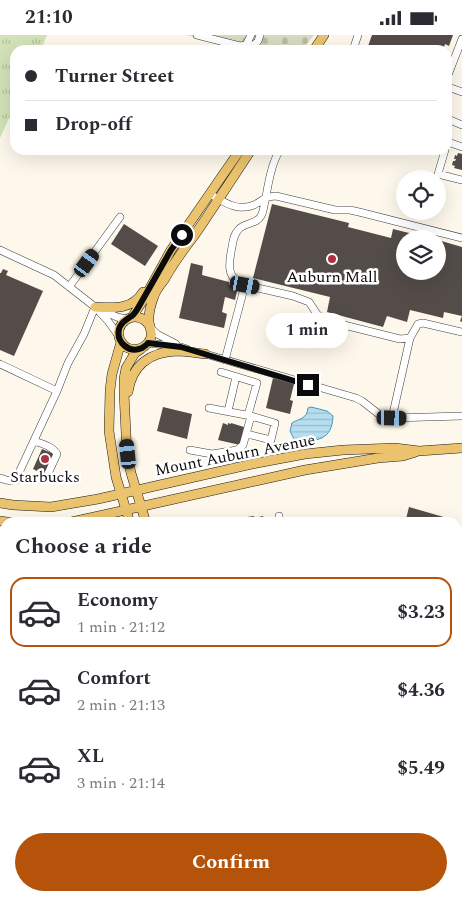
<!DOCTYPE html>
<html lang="en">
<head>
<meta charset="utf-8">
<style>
  body { margin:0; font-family:Spectral,serif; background:#f7f7f7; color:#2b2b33; height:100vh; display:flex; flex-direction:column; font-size:19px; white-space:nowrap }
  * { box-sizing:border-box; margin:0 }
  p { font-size:16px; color:#7c7c81 }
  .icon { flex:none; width:28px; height:28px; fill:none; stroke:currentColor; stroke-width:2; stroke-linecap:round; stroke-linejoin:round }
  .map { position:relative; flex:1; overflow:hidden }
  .sheet { position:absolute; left:0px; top:482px; width:462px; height:384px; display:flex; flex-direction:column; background:#fff; border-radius:15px 15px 0 0; box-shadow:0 5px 20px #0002 }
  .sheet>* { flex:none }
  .hud { position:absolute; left:10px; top:10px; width:442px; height:110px; border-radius:15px; box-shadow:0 5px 20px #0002; display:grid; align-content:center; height:110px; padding:0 15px; background:#fff }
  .buttons { position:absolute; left:396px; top:135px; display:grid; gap:10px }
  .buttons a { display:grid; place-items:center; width:50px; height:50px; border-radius:50%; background:#fff; box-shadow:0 5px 20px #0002; font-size:25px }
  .end { position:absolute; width:22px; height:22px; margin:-11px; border:6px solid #0b0b0b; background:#fff; box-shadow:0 0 0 2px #fff }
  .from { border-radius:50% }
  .bubble { position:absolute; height:35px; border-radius:18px; background:#fff; box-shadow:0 5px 20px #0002; font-size:16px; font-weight:700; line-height:35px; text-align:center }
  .car { position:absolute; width:15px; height:30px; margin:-15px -8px; border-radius:6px; box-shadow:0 0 4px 1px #0007; background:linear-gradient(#222 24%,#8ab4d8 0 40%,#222 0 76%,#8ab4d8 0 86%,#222 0) }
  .hud b { display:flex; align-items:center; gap:18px; height:48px; font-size:19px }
  .hud b+b { border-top:1px solid #e1e1e2 }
  .hud i { width:12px; height:12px; background:#2b2b33 }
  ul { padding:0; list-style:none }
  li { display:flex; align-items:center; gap:15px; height:70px; margin:0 10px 8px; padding:0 5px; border:2px solid transparent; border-radius:15px }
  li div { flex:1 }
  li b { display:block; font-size:19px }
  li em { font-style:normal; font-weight:700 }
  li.selected { border-color:#b45309 }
  li>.icon { width:45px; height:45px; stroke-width:1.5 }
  h2 { padding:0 15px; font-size:22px; line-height:60px }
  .button { display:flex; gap:10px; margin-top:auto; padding:10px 15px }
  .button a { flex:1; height:58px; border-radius:30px; background:#b45309; color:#fff; font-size:20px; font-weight:700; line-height:58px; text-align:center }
  .status { display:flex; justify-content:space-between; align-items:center; height:35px; padding:0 25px; background:#fff; direction:ltr }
  .status svg { height:14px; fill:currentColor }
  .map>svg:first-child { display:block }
</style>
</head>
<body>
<div class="status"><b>21:10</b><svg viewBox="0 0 49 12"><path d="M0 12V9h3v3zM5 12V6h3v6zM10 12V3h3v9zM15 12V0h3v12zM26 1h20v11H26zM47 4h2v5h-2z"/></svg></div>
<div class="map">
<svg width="462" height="866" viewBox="0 0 462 866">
  <defs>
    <pattern id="grass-tufts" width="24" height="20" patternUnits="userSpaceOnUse" patternTransform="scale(1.25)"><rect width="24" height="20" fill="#d2e3b9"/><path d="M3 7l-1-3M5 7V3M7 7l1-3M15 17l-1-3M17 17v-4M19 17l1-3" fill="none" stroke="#b3c19e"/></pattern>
    <pattern id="cemetery-stones" width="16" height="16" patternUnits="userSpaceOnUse" patternTransform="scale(1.25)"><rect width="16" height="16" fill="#d5dcbf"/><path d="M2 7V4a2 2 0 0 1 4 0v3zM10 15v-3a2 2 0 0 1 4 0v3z" fill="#b6bba3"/></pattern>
    <pattern id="water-rules" width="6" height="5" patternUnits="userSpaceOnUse" patternTransform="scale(1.25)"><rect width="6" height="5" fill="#b5deef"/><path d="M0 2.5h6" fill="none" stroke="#9abdcc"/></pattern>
  </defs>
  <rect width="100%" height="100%" fill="#fdf8eb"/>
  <path fill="url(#grass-tufts)" d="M0,0h47l-6,15h-26v55l-15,33z"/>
  <path fill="url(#cemetery-stones)" d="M186,0h128l-12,15h-67l-1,-2 -12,-4z"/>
  <path fill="url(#water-rules)" stroke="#4397bf" d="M311,372l16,4 6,5c-1,25 -16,24 -37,27l-6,-12 2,-8c8,-5 15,-4 16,-15z"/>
  <path fill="#534c49" d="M372,0h81l-4,11 -4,-2 -2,6h-73l-3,-1z
    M458,118l4,1v16l-8,-2 1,-2 -3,-1 1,-4h2l1,-2h-2l1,-4 2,1z
    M272,169l77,19 -1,4 43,11 2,-9 36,9 -24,1v32h33v-31l24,7v75l-2,-1 2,-5 -18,-4 -1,6 -33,-8 -3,12 -20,-6 -4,11 -56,-15 3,-15 -77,-19z
    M124,189l34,22 -13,20 -34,-22z
    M191,228l12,3 -1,9 27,7v3l9,2 -3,13 -10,-3 -3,15 5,2 -3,14 -45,-10z
    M3,234l5,2 -2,4 37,16 -29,65 -14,-6v-77h1z
    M273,343l21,6 -4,16 3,1 -3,13 -24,-6z
    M163,372l29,7 -5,25 -30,-8z
    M223,388l5,2v-2l3,1v-1l13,4 -4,18 -22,-5z
    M42,414l12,5 2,11 -3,6 -5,-2 -3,5 -2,-1v1l-10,-5z
    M409,472l45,13 -1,3h-48z
    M254,481v2l9,-2 1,4 3,-1 1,2 5,-1v3h-29l-1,-3 4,-1v-2z
    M0,561l5,2v17l-5,-2z"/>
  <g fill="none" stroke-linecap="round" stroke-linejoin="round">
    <defs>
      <path id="minor" d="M197,0l43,11 6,-1 5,-10
        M246,10h8l4,-4 2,-6
        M353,15l5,-15
        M448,40l14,-36
        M448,52l14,5
        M448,84l14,6
        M448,107l14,5
        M445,115l-7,24 24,6
        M210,159c14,8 27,18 44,11 10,-5 9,-8 22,-9l59,14h15l9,2 103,26
        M0,215l54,25 41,32 13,14 10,14
        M245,250l48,11 16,6 8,12 7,6 76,19 10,-1
        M69,252l51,-70
        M99,274l18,8 9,2
        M150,292l7,7 19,10
        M148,308l33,4 6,2
        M202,318l154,45 6,3 18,14 12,3 70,-2
        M225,325l20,-75c-20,-6 -16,-23 -13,-38 1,-7 2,-13 7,-18 5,-6 18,-5 22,-13 3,-5 3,-13 5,-19 2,-13 7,-37 14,-47
        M0,329l57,27
        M221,337l36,11 -9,32
        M209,373l42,8 24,7 -4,17 -24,-6
        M228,376l8,-34
        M392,383l18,-80 8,-14 5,-1 39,9
        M190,415l22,4 25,-4 6,-5 8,-29
        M0,443c6,2 10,4 16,1l41,-88 11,-28 16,-29 11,-27
        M16,444l26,1 4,-2 11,-24c-5,-8 -15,-10 -23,-13
        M279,481l1,7
        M0,519l5,1
        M458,610l4,-17
        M458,635h4
        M0,673l5,4
        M458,715l4,1
        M0,766l5,-6
        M0,850l5,4
        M14,861l6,5
        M353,866l1,-5"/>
      <path id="major" d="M314,15l10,-15
        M95,272c19,1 37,3 48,-15
        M132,282l12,-18 27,-49 69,-100
        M149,290c-13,-19 -40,0 -27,18 6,9 19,8 26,0 6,-7 2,-14 1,-21 -1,-9 2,-18 5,-26 2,-6 6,-11 10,-16 9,-16 19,-30 30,-44 19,-28 38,-57 57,-86
        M121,307l-9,32 -2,16 -1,41 7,46 14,46
        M141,314l-6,4 -9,15 -2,11v14l3,61 4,19 15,50
        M128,357c4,-27 22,-40 49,-41 9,0 19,2 28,3
        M0,468l13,2 38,2 47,-8 159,-36 48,-9 38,-4 52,-2 24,3 43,-3
        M0,486l14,2
        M67,488l238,-53 73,-12 25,-2 13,-4
        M223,866l1,-5
        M234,866l1,-5"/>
    </defs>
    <use href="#minor" stroke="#3e3e3e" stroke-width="8"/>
    <use href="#major" stroke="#1c1c1c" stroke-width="10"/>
    <use href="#minor" stroke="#fff" stroke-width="7"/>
    <use href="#major" stroke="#ebc36e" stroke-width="9"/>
  </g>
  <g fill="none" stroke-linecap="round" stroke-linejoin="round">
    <path stroke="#0b0b0b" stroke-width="6" d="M182,200l-11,15 -33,58c-2,3 -4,7 -8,9 -5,4 -9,5 -11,12 -3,13 10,25 23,19 0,0 6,-4 6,-5l33,4 127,38"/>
  </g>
  <g fill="#ac3241" stroke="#fff" stroke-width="2">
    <circle cx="332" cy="224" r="5"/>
    <circle cx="45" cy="424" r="5"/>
  </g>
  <g text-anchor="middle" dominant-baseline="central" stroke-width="5" stroke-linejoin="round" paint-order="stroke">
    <g font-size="16" fill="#0b0b0b" stroke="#fff">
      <text x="332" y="242">Auburn Mall</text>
      <text x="45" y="442">Starbucks</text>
    </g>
    <g font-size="16" fill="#0b0b0b" stroke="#fff">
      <text transform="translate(235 420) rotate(-11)">Mount Auburn Avenue</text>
    </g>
  </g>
</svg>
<div class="buttons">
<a><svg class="icon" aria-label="locate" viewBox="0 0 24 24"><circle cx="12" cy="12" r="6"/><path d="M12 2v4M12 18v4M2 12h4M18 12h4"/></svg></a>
<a><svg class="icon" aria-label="layers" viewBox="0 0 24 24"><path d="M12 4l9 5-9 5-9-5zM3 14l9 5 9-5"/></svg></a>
</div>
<i class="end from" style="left:182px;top:200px"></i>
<i class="end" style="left:308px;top:350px"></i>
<div class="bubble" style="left:266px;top:278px;width:82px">1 min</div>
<i class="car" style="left:87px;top:228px;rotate:36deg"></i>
<i class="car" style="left:245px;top:250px;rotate:101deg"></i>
<i class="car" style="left:392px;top:383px;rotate:91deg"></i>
<i class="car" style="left:128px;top:419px;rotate:354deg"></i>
<div class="hud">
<b><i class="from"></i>Turner Street</b>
<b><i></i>Drop-off</b>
</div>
<section class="sheet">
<h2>Choose a ride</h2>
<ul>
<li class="selected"><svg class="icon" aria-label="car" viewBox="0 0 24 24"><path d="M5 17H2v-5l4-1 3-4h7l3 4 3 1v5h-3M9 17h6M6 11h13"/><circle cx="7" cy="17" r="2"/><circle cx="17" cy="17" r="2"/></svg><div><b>Economy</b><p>1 min · 21:12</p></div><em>$3.23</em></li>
<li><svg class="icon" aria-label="car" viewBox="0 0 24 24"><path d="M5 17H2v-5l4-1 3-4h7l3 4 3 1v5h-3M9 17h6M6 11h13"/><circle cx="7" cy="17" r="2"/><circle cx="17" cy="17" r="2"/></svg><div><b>Comfort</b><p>2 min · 21:13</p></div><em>$4.36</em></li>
<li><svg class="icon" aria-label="car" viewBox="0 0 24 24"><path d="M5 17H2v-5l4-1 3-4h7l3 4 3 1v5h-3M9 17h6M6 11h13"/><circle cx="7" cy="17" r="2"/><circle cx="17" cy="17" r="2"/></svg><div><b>XL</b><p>3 min · 21:14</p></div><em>$5.49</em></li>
</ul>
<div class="button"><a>Confirm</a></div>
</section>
</div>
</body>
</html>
